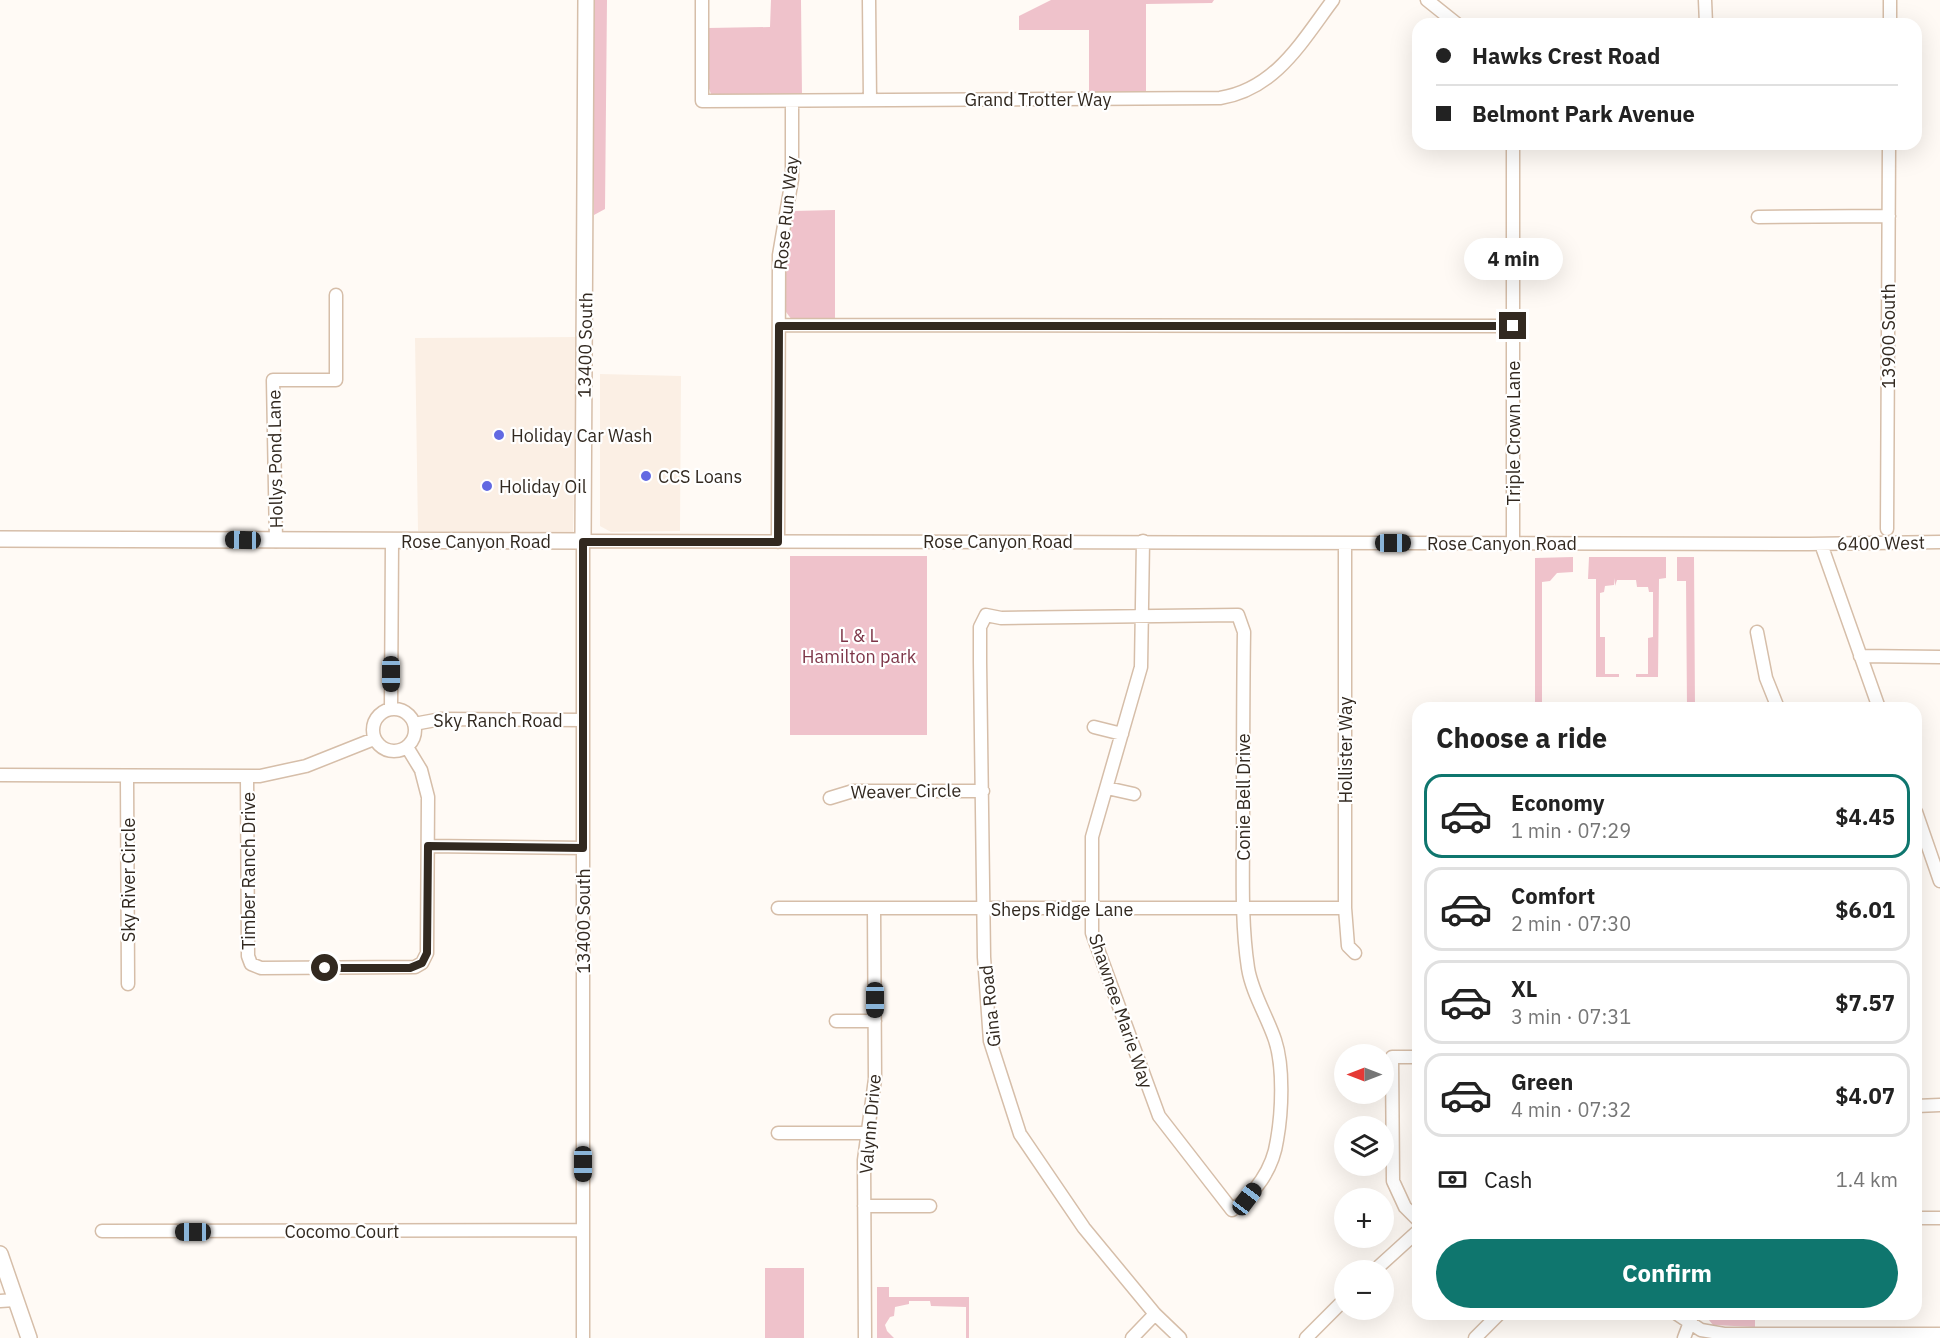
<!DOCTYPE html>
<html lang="en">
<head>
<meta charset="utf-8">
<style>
  body { margin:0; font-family:"IBM Plex Sans",sans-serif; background:#f6f6f6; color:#222; height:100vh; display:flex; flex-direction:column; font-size:22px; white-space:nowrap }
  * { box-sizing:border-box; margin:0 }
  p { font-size:20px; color:#767676 }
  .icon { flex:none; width:33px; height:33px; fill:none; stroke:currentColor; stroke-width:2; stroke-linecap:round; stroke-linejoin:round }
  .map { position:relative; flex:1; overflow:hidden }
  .details { position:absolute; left:1412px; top:702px; width:510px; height:618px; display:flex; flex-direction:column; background:#fff; border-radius:18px; box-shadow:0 6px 24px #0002 }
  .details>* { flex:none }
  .guide { position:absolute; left:1412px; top:18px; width:510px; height:132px; border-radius:18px; box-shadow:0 6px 24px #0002; display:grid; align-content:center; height:132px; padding:0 24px; background:#fff }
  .needle { width:39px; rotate:270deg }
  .tools { position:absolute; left:1334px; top:1044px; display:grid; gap:12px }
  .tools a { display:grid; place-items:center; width:60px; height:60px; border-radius:50%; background:#fff; box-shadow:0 6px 24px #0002; font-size:30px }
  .end { position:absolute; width:27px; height:27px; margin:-14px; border:8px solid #322920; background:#fff; box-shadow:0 0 0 3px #fff }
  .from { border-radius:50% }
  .bubble { position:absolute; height:42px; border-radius:21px; background:#fff; box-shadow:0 6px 24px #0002; font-size:20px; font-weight:700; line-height:42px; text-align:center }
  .car { position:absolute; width:18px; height:36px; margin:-18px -9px; border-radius:8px; box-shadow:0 0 4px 2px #0007; background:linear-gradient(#222 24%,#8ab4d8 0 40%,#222 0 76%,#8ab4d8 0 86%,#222 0) }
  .guide b { display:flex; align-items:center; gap:21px; height:57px; font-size:22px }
  .guide b+b { border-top:2px solid #e0e0e0 }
  .guide i { width:15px; height:15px; background:#222 }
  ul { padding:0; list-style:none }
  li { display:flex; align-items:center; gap:18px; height:84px; margin:0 12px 9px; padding:0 12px; border:3px solid #e0e0e0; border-radius:18px }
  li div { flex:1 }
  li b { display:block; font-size:22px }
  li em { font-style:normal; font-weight:700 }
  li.active { border-color:#0f766e }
  li>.icon { width:54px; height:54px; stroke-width:1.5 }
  h2 { padding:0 24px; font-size:27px; line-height:72px }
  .pay { display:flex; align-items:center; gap:15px; height:66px; padding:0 24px; font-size:22px }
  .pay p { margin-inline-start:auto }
  .button { display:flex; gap:12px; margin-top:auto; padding:12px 24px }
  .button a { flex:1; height:69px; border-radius:36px; background:#0f766e; color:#fff; font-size:24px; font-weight:700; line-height:69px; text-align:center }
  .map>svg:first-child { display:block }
</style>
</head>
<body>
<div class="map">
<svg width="1940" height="1338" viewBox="0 0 1940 1338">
  <rect width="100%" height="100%" fill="#fffaf5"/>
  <path fill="#fbefe4" d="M577,337l-4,197 -155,-3 -3,-193z
    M600,374l81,2 -1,155 -69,1 -11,-6z"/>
  <path fill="#efc2cb" d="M594,0h13l-2,209 -11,6z
    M771,0h30l1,96h-83l-8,-2 -3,-8v-58l62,-1z
    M1051,0h163l-2,3 -66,1v90h-57v-64h-70v-14z
    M835,210v110h-43l-6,-8v-64l7,-37z
    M790,556h137v179h-137z
    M1573,557v15l-16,1 -7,8 -8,1v126h-7v-150z
    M1589,557h77v21l-7,1 -1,98h-22v-3h12v-36l5,-1v-45h-4l-1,-5h-11l-1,-7h-19l-2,6v-8l-1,7 -9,1 -1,6 -4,1v44h5v37h14v3h-23v-98h-8z
    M1677,557h17l1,151h-8l-1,-127h-9z
    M765,1268h39v70h-39z
    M877,1287h12v10h80v41h-3v-31l-35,-1 -1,-5h-21v3l-14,3 -1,9 -4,1 -5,8 2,6 7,7h-17z
    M1704,1314h51v13l-42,-2z"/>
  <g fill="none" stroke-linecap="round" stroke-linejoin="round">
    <defs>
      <path id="minor" d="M702,0v101l518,-3c56,-9 82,-57 113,-98
        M869,0l1,100
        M1427,0l30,24
        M1705,0l1,24
        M1890,24v-24
        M1513,144v398
        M1758,217l131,-1
        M779,325l734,1
        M1887,529l2,-385
        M276,541l-3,-161h63v-85
        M1143,541l-2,126 -49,170v96l67,183 73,94c23,-16 41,-41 45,-70 5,-28 7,-73 -2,-100 -8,-24 -23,-47 -27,-72 -7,-46 -5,-94 -5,-141 0,-65 0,-130 1,-195l-6,-17 -237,3 -15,-3 -6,12v35l4,295 6,84 30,93 64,94 71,86 25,24
        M778,542l1,-287 13,-76v-78
        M1345,543v365l3,38 7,7
        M1821,544l58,164
        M1757,632l9,46 12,30
        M1860,656l80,1
        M373 730a21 21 0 1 1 42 0a21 21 0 1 1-42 0Z
        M391,709l1,-168
        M414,724l27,-5 142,1
        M1094,727l28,7
        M0,775l260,1 46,-10 68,-27
        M247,776l1,180 3,8 10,4 154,-1 7,-4 5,-10 1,-156 -7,-27 -14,-23
        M127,777l1,207
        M1107,788l27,6
        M830,798l23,-7h130
        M1916,812l24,69
        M428,846l155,2
        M778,908h567
        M836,1021h39
        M1418,1057h-26l1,124 12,26 13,13
        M1916,1106l24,-1
        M778,1133h89
        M864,1206h66
        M1916,1218h24
        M102,1231l481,-1
        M1375,1270l43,-39
        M0,1301l15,-1
        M1677,1314l24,16 23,4h216
        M583,1338v-797l1226,3 131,-2
        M865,1338l-1,-178 11,-81 -1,-170
        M1132,1338l23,-24
        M1306,1338l38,-38
        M1475,1338l24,-24
        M1684,1338l9,-24"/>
      <path id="major" d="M0,539l583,2 3,-541
        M0,1254l29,84"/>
    </defs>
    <use href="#minor" stroke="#d6bea9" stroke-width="15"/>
    <use href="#major" stroke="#d6bea9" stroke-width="18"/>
    <use href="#minor" stroke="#fff" stroke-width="12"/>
    <use href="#major" stroke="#fff" stroke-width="15"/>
  </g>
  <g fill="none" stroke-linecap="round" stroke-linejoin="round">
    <path stroke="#322920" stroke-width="8" d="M325,968h85l12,-5 5,-10 1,-107 155,2v-306h195l1,-216h734"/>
  </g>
  <g fill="#6269e2" stroke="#fff" stroke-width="2">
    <circle cx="499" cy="435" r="6"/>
    <circle cx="646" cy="476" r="6"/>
    <circle cx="487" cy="486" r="6"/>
  </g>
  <g text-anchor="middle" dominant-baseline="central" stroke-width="4.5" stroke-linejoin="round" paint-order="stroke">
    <g font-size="18" fill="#322920" stroke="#fff">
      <text x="1038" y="99">Grand Trotter Way</text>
      <text transform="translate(786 213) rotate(-84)">Rose Run Way</text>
      <text transform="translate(1888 336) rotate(-90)">13900 South</text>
      <text transform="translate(585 345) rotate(-89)">13400 South</text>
      <text transform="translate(1513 433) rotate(-90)">Triple Crown Lane</text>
      <text transform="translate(275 459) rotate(-91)">Hollys Pond Lane</text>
      <text x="476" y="541">Rose Canyon Road</text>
      <text x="998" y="541">Rose Canyon Road</text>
      <text x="1502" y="543">Rose Canyon Road</text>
      <text transform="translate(1881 543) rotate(-1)">6400 West</text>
      <text x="498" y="720">Sky Ranch Road</text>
      <text transform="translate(1345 750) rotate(-90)">Hollister Way</text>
      <text transform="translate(906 791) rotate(-1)">Weaver Circle</text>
      <text transform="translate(1243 797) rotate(-90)">Conie Bell Drive</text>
      <text transform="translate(248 871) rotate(-90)">Timber Ranch Drive</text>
      <text transform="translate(128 880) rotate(-90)">Sky River Circle</text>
      <text x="1062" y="909">Sheps Ridge Lane</text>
      <text transform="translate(583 921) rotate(-90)">13400 South</text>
      <text transform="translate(990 1006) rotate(-96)">Gina Road</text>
      <text transform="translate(1121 1011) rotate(71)">Shawnee Marie Way</text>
      <text transform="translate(870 1124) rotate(-85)">Valynn Drive</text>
      <text x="342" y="1231">Cocomo Court</text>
    </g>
    <g font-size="18" fill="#322920" stroke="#fff" text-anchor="start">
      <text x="511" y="435">Holiday Car Wash</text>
      <text x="658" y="476">CCS Loans</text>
      <text x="499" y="486">Holiday Oil</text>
    </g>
    <g font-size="18" fill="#7d3648" stroke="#fff">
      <text x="859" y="635">L &amp; L<tspan x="859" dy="21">Hamilton park</tspan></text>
    </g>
  </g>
</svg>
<div class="tools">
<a><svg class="needle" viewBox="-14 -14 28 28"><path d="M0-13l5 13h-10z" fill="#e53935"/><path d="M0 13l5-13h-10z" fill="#767676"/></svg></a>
<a><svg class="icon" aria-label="layers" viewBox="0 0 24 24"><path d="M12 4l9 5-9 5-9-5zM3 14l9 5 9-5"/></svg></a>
<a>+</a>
<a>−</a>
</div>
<i class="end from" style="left:325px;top:968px"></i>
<i class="end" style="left:1513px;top:326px"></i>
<div class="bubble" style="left:1464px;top:238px;width:99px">4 min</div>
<i class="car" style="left:243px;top:540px;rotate:271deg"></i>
<i class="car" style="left:1393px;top:543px;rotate:90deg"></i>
<i class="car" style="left:391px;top:674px;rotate:180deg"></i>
<i class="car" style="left:875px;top:1000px;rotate:180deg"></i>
<i class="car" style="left:583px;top:1164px;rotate:180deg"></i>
<i class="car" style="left:1247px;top:1199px;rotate:37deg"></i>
<i class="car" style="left:193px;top:1232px;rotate:270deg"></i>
<div class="guide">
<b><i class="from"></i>Hawks Crest Road</b>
<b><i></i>Belmont Park Avenue</b>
</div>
<section class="details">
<h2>Choose a ride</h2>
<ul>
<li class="active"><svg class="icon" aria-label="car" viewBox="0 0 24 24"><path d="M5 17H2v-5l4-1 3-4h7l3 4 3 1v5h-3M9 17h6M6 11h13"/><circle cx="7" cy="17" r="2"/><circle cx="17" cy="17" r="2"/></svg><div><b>Economy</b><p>1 min · 07:29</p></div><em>$4.45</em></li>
<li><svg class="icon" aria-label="car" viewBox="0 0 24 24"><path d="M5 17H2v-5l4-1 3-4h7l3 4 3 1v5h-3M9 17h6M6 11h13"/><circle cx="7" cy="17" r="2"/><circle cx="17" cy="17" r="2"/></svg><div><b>Comfort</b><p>2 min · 07:30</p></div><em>$6.01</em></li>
<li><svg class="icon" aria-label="car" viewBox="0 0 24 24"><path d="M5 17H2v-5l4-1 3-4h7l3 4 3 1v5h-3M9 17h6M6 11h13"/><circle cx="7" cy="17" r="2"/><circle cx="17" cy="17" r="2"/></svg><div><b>XL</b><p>3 min · 07:31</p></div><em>$7.57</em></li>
<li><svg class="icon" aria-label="car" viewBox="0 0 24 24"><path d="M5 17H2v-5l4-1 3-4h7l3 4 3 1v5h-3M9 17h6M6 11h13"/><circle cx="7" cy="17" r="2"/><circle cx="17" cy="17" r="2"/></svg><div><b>Green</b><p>4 min · 07:32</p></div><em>$4.07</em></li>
</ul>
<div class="pay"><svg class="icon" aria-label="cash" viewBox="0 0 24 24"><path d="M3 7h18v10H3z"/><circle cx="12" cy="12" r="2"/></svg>Cash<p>1.4 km</p></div>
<div class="button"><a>Confirm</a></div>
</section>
</div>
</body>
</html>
